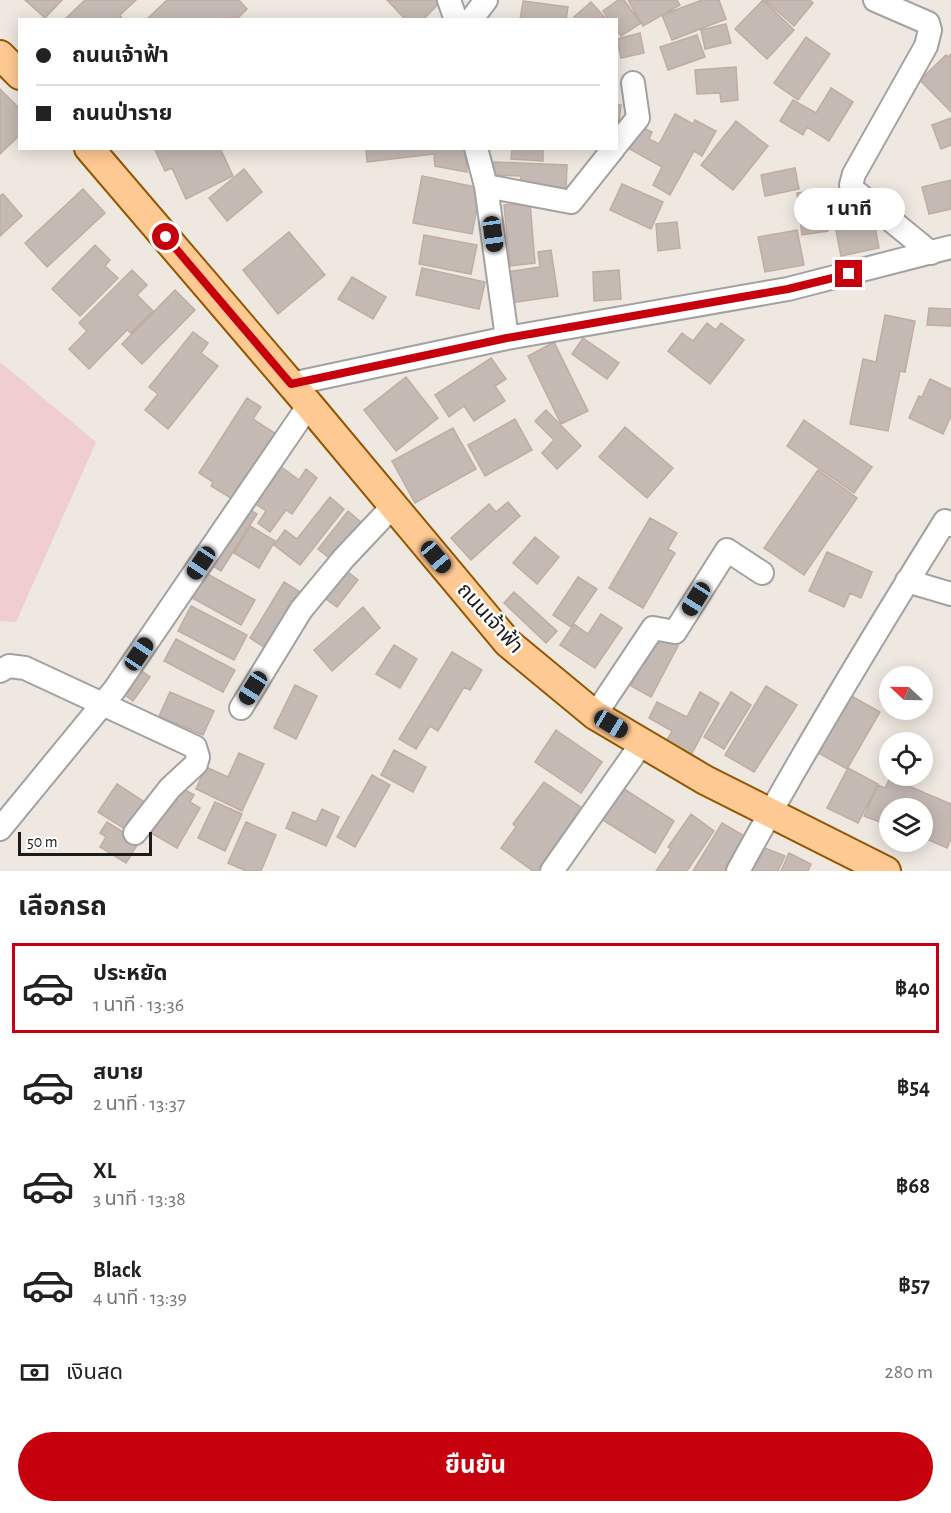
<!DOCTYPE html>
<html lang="th">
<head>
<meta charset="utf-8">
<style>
  body { margin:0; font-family:"Alegreya Sans","Noto Sans Thai",sans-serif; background:#f2f2f2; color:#222; height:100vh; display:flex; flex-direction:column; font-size:22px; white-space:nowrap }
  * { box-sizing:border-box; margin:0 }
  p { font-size:20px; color:#767676 }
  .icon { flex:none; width:33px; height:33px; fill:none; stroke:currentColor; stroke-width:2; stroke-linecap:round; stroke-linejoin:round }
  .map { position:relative; height:871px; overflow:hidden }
  .side { display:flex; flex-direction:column; background:#fff; flex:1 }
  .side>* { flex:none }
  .hud { position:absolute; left:18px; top:18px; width:600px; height:132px; border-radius:0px; box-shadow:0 3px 15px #0003; display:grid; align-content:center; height:132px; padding:0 18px; background:#fff }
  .needle { width:39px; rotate:292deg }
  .controls { position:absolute; left:879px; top:666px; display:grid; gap:12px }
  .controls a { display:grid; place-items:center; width:54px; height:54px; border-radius:50%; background:#fff; box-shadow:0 3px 15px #0003; font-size:30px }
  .scale { position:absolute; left:18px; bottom:15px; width:134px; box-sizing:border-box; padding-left:6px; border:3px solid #1b1b1b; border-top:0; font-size:16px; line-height:21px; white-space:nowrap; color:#1b1b1b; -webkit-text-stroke:4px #fff; paint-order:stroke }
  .end { position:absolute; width:27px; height:27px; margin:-14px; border:8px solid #c6000d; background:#fff; box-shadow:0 0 0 3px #fff }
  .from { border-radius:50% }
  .bubble { position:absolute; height:42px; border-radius:21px; background:#fff; box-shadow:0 3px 15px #0003; font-size:20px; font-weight:700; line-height:42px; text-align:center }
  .car { position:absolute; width:18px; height:36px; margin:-18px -9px; border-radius:8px; box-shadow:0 0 4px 2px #0007; background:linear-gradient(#222 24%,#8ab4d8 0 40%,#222 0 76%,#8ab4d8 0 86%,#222 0) }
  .hud b { display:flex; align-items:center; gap:21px; height:57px; font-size:22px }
  .hud b+b { border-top:2px solid #e0e0e0 }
  .hud i { width:15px; height:15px; background:#222 }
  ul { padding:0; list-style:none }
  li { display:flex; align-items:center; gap:18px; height:90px; margin:0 12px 9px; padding:0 6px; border:3px solid transparent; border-radius:0px }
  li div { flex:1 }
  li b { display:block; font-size:22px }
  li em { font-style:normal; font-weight:700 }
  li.active { border-color:#c6000d }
  li>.icon { width:54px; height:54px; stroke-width:1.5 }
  h2 { padding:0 18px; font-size:27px; line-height:72px }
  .pay { display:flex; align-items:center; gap:15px; height:66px; padding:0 18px; font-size:22px }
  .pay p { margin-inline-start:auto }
  .primary-button { display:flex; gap:12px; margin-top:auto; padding:12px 18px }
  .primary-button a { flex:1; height:69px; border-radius:36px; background:#c6000d; color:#fff; font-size:24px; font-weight:700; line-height:69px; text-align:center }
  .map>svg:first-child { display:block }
</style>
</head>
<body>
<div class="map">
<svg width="951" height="871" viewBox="0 0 951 871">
  <rect width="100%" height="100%" fill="#eee8e0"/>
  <path fill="#f0cdce" d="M0,362l96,80 -80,180 -16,-1z"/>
  <path fill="#c5b9b3" stroke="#c0ada1" stroke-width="1.5" d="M25,0h37l-17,18z
    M85,0h51l-16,15 3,5h-59z
    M167,0h72l8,9 -11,11h-90z
    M387,0h55l-19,20h-17z
    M618,0h6l17,23 -20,13 -5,-7v-9h-7l-6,-9z
    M628,0h49l3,5 -37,21z
    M702,0h17l7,19 -54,21 -10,-25z
    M763,0l31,30 -27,29 -32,-30z
    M765,0h45l3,3 -19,23z
    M523,1l45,6 -2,13h-46z
    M591,2l16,18h-31l-2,-3z
    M726,24l5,19 -26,6 -4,-19z
    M640,33l4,20 -23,5 -4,-19z
    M697,35l8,22 -37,13 -8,-23z
    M806,37l24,17 -32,46 -24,-17z
    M951,54v58l-31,-32 26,-25 2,2z
    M736,67l2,33 -17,2 -1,-9 -23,1 -2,-24z
    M831,88l22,14 -24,39 -22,-14 -4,8 -23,-14 13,-21 23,13z
    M0,89l20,20v26l-20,19z
    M616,105h5l-3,24h-2z
    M675,114l18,10 2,-4 21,11 -14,25 -8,-5 -24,44 -17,-10 9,-18 -34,-19 12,-22 12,6 -3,7 10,5z
    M951,118v27l-10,4 -9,-24z
    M736,121l32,25 -35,44 -32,-25z
    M154,148h66l13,28 -47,23 -14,-31 -7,3z
    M366,148h99l2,22v2l-32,-6 -1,-12 -67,8z
    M512,148h31v13l-32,-2z
    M493,162l74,3 -1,25 -46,-1 1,-13 -29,-1z
    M795,168l4,21 -34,7 -4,-21z
    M244,169l18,23 -35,29 -18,-23z
    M422,176l59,12 -9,46 -59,-11z
    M951,180v29l-22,5 -7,-27z
    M622,184l41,18 -12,27 -41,-19z
    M83,189l22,24 -58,54 -22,-24z
    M823,190l5,41 -26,4 -5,-42z
    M3,194l19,22 -22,20v-40z
    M530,202l5,61 -25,3 -6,-61z
    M856,206l3,13 14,-3 6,32 -38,8 -9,-46z
    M677,222l3,26 -22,3 -2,-27z
    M797,230l7,35 -39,7 -7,-35z
    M289,232l36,43 -47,39 -35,-44z
    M424,235l53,10 -6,29 -52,-10z
    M95,245l15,15 -5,6 13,12 -38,38 -28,-27z
    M551,250l7,46 -48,7 -4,-31 34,-5 -2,-15z
    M422,268l63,14 -6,27 -63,-14z
    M132,270l15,15 -10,10 16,16 -22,22 -4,-3 -38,39 -20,-20 18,-18 -8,-8z
    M619,270l2,29 -27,2 -1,-29z
    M352,277l34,20 -13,22 -35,-20z
    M175,290l20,20 -53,54 -20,-20z
    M929,308l22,1v17l-24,-1z
    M885,315l30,6 -10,51 -5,-1 -12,60 -38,-7 13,-65 13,3z
    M707,323l9,7 5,-7 23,17 -34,44 -42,-33 14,-18 11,8z
    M193,332l15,11 -7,10 17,13 -50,63 -23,-19 13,-16 -9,-7z
    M583,338l36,25 -12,16 -35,-25z
    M554,342l34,69 -27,13 -33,-68z
    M491,358l15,21 -11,7 10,15 -31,20 -10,-15 -15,11 -14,-22z
    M406,377l32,41 -42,33 -32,-41z
    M930,379l21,10v27l-8,18 -34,-16 10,-22 3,1z
    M247,398l14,9 -8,12 23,15 -42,66 -23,-14 2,-4 -14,-9z
    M546,410l35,36 -24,23 -15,-16 12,-13 -19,-19z
    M515,419l17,31 -47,26 -17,-31z
    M804,420l68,47 -18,26 -67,-47z
    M625,427l48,41 -26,30 -48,-41z
    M453,428l23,41 -61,34 -23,-42z
    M276,463l23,17 7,-11 11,9 -25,36 -6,-4 -16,22 -12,-9 8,-12 -16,-11z
    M818,470l39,28 -53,77 -40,-27z
    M330,497l14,12 -44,56 -26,-20 11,-15 12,9z
    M508,502l12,14 -49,44 -20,-22 38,-34 7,8z
    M244,506l13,8 -36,57 -13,-8z
    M348,511l13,11 -29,38 -14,-11z
    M650,518l27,15 -9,16 7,4 -32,55 -34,-20z
    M250,526l25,15 -16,27 -25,-15z
    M535,537l24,20 -22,27 -24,-21z
    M827,552l45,20 -11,26 -11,-5 -6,14 -35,-16z
    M340,566l18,14 -21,27 -18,-13z
    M200,570l55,30 -14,25 -54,-30z
    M578,577l19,12 -26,38 -18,-12z
    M284,582l21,13 -35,56 -20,-13z
    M514,592l43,39 -11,12 -42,-40z
    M191,606l56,29 -13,25 -56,-29z
    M363,607l17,21 -48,43 -18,-21z
    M601,614l21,14 -27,40 -35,-23 14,-21 14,10z
    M658,635l20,11 -27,51 -20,-11z
    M176,639l59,31 -12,22 -59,-31z
    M394,645l23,14 -17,29 -24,-14z
    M452,652l30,18 -12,20 -6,-3 -26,44 -8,-5 -14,23 -17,-10z
    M139,669l11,8 -17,24 -11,-8z
    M295,685l22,11 -21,43 -22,-11z
    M766,686l31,19 -43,67 -29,-17z
    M170,692l44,19 -11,24 -44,-19z
    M700,692l19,11 -28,52 -25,-13 6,-11 -23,-13 8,-16 30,15z
    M731,692l20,13 -27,44 -20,-12z
    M848,694l32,18 -33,57 -32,-18z
    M556,730l46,32 -21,31 -46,-31z
    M394,750l32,17 -13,25 -32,-17z
    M239,753l25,11 -22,47 -46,-22 10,-22 22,10z
    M848,768l30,16 -20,39 -31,-15z
    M372,775l18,10 -35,62 -18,-10z
    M890,778l61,26v34l-4,10 -25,-11v-29h-32v18l-26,-10 14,-31 7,3z
    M544,782l38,26 -45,63h-4l-32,-23 15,-21 -3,-3z
    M117,784l29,19 -18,28 -30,-19z
    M618,785l56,36 -19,32 -57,-36z
    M179,786l15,9 -4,7 10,6 -23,40 -26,-15z
    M215,802l27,12 -17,37 -27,-13z
    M322,809l17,8 -13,29 -40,-18 7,-16 23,10z
    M691,814l23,17 -27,40h-31l15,-22 -3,-2z
    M107,822l32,20 -13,21 -26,-16 6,-10 -6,-4z
    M246,822l30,13 -15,36h-15l-18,-8z
    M722,823l24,14 -21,34h-32z
    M762,847l23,9 -7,15h-26z
    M789,853l22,11 -3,7h-27z"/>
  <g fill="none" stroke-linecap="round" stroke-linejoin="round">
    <defs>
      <path id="minor" d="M449,0l7,20
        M875,0l53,23 2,7 -4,16 -72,128 -3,11 4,6 76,62
        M471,20l15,-20
        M616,145l22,-27 -5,-35
        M476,148l10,38 21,152
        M486,186l85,16 43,-54
        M291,384l216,-46 281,-49 163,-42
        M907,581l44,13
        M0,671l9,-5 16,2 170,79 3,10 -2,7 -26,24 -35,45
        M241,708l60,-98 43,-52 49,-52
        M595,715l58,-87 22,4 52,-82 35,23
        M0,829l115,-140 194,-284
        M552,871l90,-128
        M738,871c65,-119 135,-235 207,-350l6,4"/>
      <path id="major" d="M0,55l20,20
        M89,148l220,257 199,238 87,72 110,65 181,91"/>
    </defs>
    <use href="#minor" stroke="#a2a2a2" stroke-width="26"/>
    <use href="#major" stroke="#925800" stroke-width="32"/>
    <use href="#minor" stroke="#fff" stroke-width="22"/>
    <use href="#major" stroke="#ffc993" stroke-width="28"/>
  </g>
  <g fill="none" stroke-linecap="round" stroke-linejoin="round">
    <path stroke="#c6000d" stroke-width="8" d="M166,237l125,147 216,-46 281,-49 61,-15"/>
  </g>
  <g text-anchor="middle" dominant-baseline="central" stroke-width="5" stroke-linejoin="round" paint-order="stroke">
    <g font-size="21" fill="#1b1b1b" stroke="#fff">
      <text transform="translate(490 618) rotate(48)">ถนนเจ้าฟ้า</text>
    </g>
  </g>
</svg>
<div class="controls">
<a><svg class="needle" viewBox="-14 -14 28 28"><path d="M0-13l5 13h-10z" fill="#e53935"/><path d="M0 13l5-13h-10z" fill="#767676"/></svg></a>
<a><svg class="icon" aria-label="locate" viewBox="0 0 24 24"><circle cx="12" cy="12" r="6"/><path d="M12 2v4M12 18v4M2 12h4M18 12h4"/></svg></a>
<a><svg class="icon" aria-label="layers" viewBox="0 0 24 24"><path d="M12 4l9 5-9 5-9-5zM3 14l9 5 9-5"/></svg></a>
</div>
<div class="scale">50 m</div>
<i class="end from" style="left:166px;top:237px"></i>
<i class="end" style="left:849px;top:274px"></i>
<div class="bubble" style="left:794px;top:188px;width:111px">1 นาที</div>
<i class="car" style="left:493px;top:234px;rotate:172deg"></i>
<i class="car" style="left:436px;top:557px;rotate:140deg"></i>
<i class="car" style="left:201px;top:563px;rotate:214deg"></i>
<i class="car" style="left:696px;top:599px;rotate:212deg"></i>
<i class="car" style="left:139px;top:654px;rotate:34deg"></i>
<i class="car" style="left:253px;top:688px;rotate:212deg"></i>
<i class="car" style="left:611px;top:724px;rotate:121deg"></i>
<div class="hud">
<b><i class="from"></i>ถนนเจ้าฟ้า</b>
<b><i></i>ถนนป่าราย</b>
</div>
</div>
<section class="side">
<h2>เลือกรถ</h2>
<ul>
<li class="active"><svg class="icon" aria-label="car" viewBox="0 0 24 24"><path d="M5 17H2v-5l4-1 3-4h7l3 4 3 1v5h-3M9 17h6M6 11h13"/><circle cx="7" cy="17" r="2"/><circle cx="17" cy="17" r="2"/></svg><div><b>ประหยัด</b><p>1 นาที · 13:36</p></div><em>฿40</em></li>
<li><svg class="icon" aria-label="car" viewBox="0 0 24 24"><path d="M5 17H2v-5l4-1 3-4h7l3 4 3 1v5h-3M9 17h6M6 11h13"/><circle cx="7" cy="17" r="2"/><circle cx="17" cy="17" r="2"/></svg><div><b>สบาย</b><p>2 นาที · 13:37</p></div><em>฿54</em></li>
<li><svg class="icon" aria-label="car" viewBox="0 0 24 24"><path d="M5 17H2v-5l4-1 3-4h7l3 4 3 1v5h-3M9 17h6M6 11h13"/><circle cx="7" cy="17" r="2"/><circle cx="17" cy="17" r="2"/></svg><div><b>XL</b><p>3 นาที · 13:38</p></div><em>฿68</em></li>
<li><svg class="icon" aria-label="car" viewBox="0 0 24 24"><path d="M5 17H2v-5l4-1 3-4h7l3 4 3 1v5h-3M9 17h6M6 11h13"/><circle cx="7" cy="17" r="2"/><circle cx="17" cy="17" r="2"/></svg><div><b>Black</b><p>4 นาที · 13:39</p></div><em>฿57</em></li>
</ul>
<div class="pay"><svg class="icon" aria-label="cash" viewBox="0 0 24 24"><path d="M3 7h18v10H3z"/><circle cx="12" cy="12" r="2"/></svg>เงินสด<p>280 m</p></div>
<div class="primary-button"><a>ยืนยัน</a></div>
</section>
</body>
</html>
